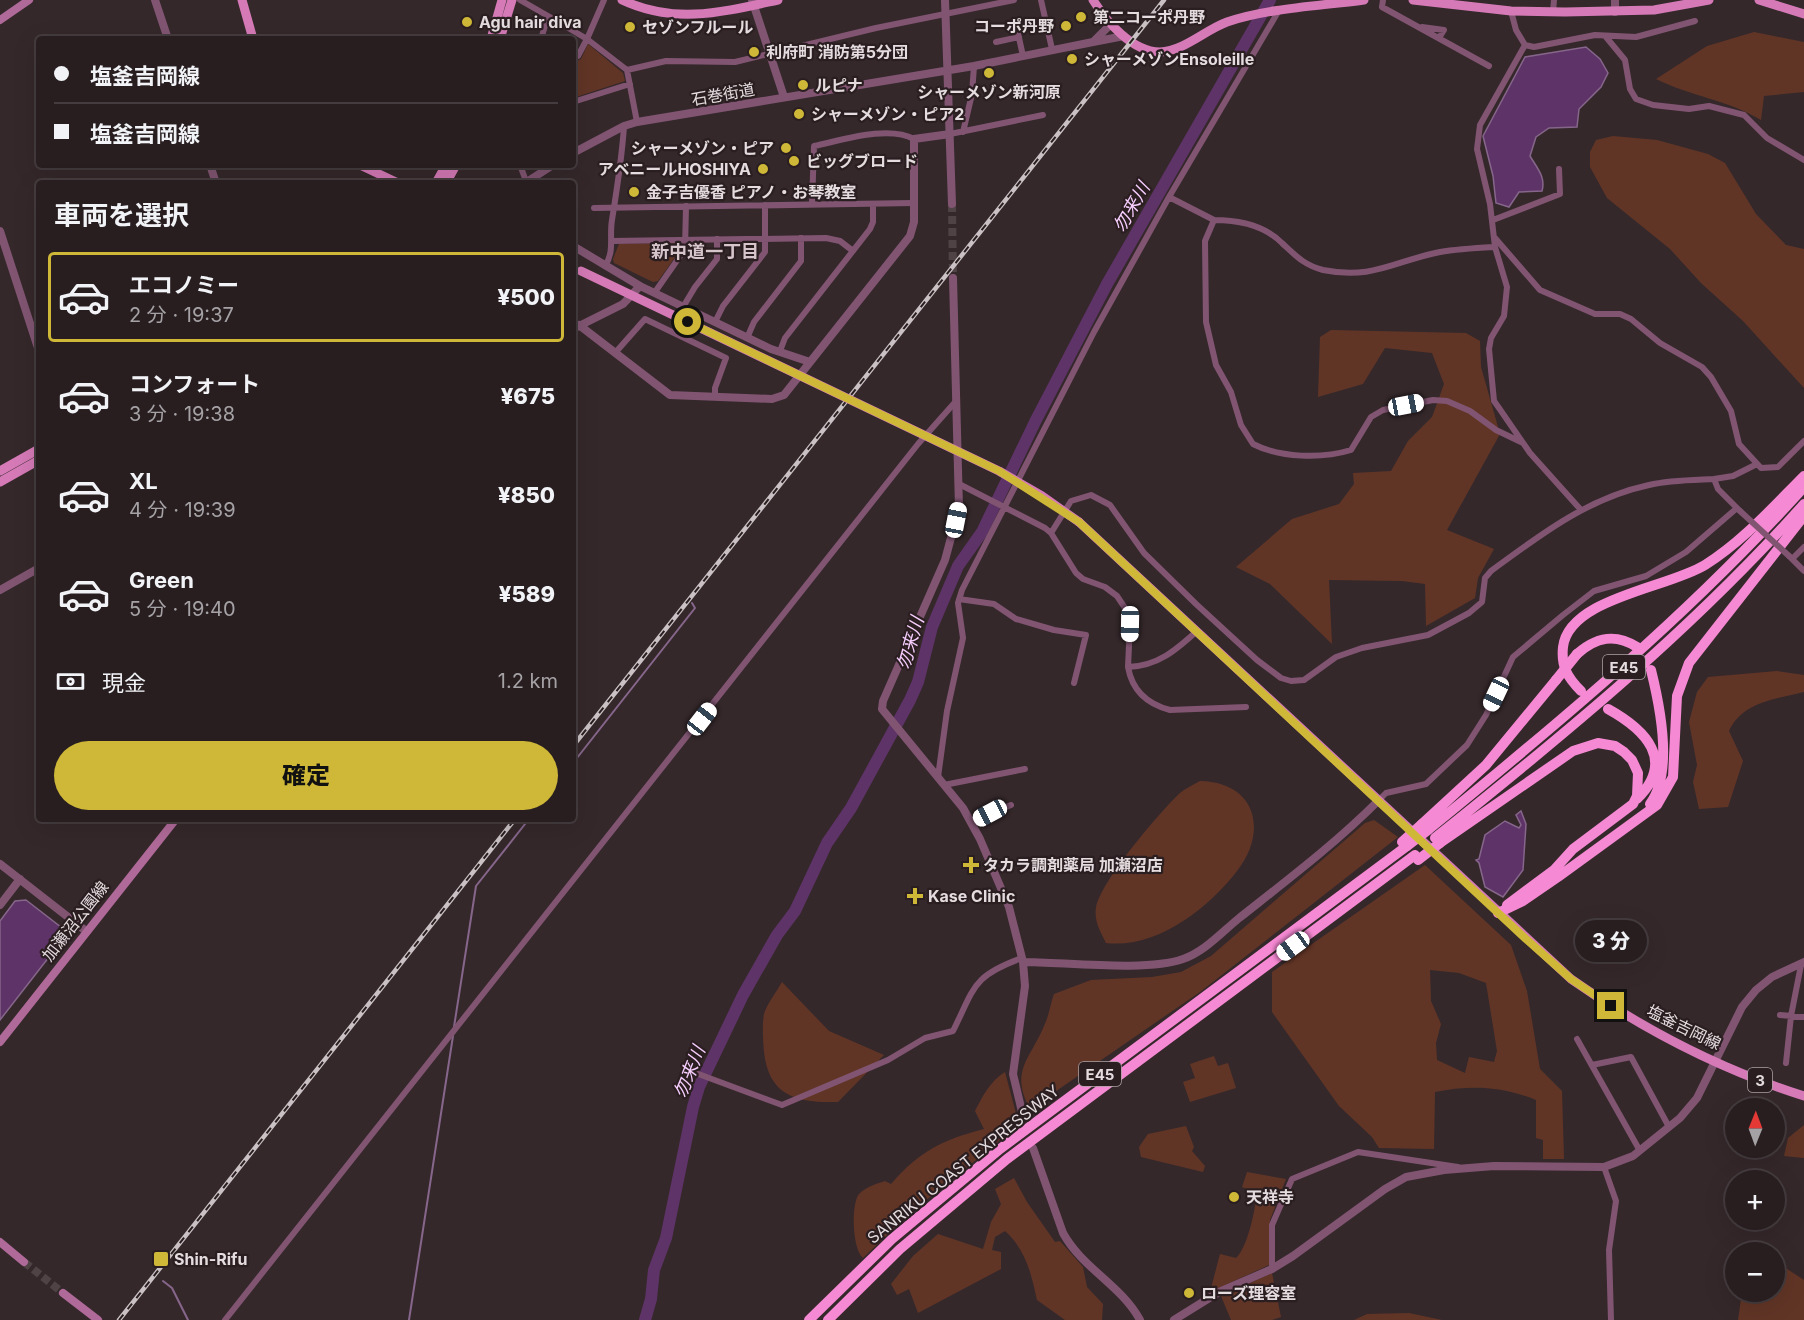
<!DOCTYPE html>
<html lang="ja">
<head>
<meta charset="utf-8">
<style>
  body { margin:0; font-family:Inter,"Noto Sans JP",sans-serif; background:#302729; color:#f1f3f6; height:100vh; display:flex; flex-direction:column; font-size:22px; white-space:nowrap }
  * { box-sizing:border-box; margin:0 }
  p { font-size:20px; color:#a5a2a5 }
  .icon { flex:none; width:33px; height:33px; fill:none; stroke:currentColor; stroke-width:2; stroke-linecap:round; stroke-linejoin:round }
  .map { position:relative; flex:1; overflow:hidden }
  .details { position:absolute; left:36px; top:180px; width:540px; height:642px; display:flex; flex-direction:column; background:#281e20; border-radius:6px; box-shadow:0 6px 24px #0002,0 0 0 2px #443c3e }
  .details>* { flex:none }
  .hud { position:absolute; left:36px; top:36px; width:540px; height:132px; border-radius:6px; box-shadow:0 6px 24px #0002,0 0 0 2px #443c3e; display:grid; align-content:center; height:132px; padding:0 18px; background:#281e20 }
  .needle { width:39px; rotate:1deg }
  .buttons { position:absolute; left:1725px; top:1098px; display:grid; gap:12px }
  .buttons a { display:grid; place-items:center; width:60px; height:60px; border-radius:50%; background:#281e20; box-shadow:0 6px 24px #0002,0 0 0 2px #443c3e; font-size:30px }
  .end { position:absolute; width:27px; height:27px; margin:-14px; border:8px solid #cfb837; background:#111; box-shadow:0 0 0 3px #111 }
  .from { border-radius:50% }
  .bubble { position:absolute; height:42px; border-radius:21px; background:#281e20; box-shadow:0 6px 24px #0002,0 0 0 2px #443c3e; font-size:20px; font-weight:800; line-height:42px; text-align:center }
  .car { position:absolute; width:18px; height:36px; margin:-18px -9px; border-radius:8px; box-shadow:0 0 4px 2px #0007; background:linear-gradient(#fff 24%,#345 0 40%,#fff 0 76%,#345 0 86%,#fff 0) }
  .hud b { display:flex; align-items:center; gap:21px; height:57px; font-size:22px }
  .hud b+b { border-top:2px solid #443c3e }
  .hud i { width:15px; height:15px; background:#f1f3f6 }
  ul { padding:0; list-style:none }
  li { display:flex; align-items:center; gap:18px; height:90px; margin:0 12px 9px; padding:0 6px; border:3px solid transparent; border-radius:6px }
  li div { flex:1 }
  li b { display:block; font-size:22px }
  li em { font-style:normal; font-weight:800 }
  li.selected { border-color:#cfb837 }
  li>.icon { width:54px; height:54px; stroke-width:1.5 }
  h2 { padding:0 18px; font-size:27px; line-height:72px }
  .pay { display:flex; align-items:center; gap:15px; height:66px; padding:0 18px; font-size:22px }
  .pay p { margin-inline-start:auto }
  .button { display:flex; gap:12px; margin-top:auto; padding:12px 18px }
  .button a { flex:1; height:69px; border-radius:36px; background:#cfb837; color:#111; font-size:24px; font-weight:800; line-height:69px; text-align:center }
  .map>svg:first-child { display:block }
</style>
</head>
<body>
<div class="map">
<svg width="1804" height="1320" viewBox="0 0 1804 1320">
  <rect width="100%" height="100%" fill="#35282b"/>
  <path fill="#613526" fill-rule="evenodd" d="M1754,32l50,10v50l-40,4 -3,24c-33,-20 -71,-24 -105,-41l51,-33z
    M588,44l35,29 2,8 -52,17v-36l8,-3z
    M1613,136l44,4 51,14 17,9 31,51 30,31 18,4v139l-61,-67 -42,-38 -31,-34 -63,-51 -17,-31v-15l6,-12z
    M679,243l2,6 -23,32 -5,1 -39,-19 -1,-4 6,-15z
    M1331,330l135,3 14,8 1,26 19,67 -53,96 47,19 -16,29 -3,20 -49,28 -1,-42 -23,-3 -73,-1 3,64 -62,-60 -34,-17 56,-48 47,-15 15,-20 -1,-11 38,-2 17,-30 24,-24 12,-33 -12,-31 -47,-5 -22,36 -45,13 2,-60z
    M1777,671l27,4v17c-29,7 -62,10 -75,39l14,30 -15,46 -29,2 -6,-27 4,-17 -8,-43 8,-30 11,-15z
    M1200,781c55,1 69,49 37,90 -29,38 -81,78 -131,72 -6,-12 -12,-22 -10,-35 4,-26 63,-95 84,-115 6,-5 13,-8 20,-12z
    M1374,820l24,17 -198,155 -170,117c-21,-38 1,-51 14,-83 5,-10 6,-21 10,-32l37,-14 61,-3 29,-5 30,-16 154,-133z
    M1425,865l86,80 16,46 13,78 22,22 2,68h-21v-19l-7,-2v-38c-34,-14 -66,-15 -101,-8l-1,57 -55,-1 -7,-11 -33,-31 -67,-94v-40zM1430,970l29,3 27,10 11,68 -3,11 -25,-5 -4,16 -28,-13 -1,-17 5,-19 -10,-23z
    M782,982l47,49 55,24 -46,47c-40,1 -69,-5 -74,-50 -1,-11 -2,-27 0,-38 3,-10 13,-23 18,-32z
    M1214,1056l4,10 10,-3 8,25 -46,14 -7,-20 12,-4 -5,-14z
    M1005,1072l13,49 -22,23 -86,69 -47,45c-11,-9 -12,-54 -4,-64 7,-7 17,-10 26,-13l6,3c29,-33 51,-44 93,-55l-9,-18c7,-14 16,-31 30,-39z
    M1804,1125v33l-20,-2 4,-18z
    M1186,1126l8,21 -2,4 13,15 -2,6 -62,-15 -2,-10 9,-13z
    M1247,1172l39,7 -16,41 -1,45 -59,27 10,-38 16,4c12,-11 19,-48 21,-65l-15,-6z
    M1014,1178l13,24 28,40 5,-1 23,26 4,20 16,17 -1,16h-37l-28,-20c-6,-27 -11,-50 -32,-69l-10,6 -3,13 9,2v17l-83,44 -9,-24 -12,6 -6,-11 22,-28 25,-22 45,15 8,-27 10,-18 -6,-15z
    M1775,1261l29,19v40h-66l4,-28h32z
    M1272,1273l9,44 -9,3h-41l-10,-24z
    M1409,1313l33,7h-88l13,-6z"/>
  <path fill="#5e3367" stroke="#86668b" stroke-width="1.5" d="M1586,47l14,12 8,14 -7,14 -22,22 -2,18 -28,1 -13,9 -6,19c7,12 16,21 12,35l-23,1 -10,15 -13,-4 -3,-27 -10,-40 42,-79z
    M1521,811l5,13 -3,46 -20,27 -18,-10 -6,-24 -3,-3 3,-1 6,-24 20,-14 14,7 2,-3 -5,-10z
    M26,900l36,28 1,11 -63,81v-99l15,-20z"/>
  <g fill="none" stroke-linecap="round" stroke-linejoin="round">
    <path stroke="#86668b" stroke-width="2" d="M573,763l122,-155 -3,-5
      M454,1027l22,-141 53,-67
      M163,1281l9,7 16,32
      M409,1320l44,-284"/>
    <path stroke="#5e3367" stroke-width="12" d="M645,1320l6,-21 3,-29 12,-32 27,-131 6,-20 44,-92 34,-60 18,-24 32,-68 24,-35 59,-108 8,-18 14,-55 26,-61 24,-34 54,-112 71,-136 163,-284"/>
    <path stroke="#4f4346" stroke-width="8" stroke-dasharray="8 4" stroke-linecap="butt" d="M952,204l1,74"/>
    <path stroke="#4f4346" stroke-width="8" stroke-dasharray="8 4" stroke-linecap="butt" d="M24,1262l39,31"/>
    <path stroke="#815572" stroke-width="6" d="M520,0l28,16
      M604,0l-17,39 40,31
      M1041,0l11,49
      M1383,0l-1,7 107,59
      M1511,11l5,19 9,15 -45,80 -3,24 13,55 5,43 12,40 -3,29 -13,22 -2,11 5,52 5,7 31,45 51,57
      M1553,12l1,-12
      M1015,20l8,36
      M1422,27l22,3 -5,8
      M1606,37l19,23 5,29 6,10 17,6 36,4 20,-3 35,9 23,23 37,22
      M541,39l7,-23 39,23 -9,17 -5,2
      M996,42l23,-5
      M1525,45l9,2 61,-12 41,2 59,-16
      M573,102l57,-18
      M637,122l-10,-52 39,-9 69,1 141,-34 138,-28
      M963,132l9,-38 2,-28
      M950,134l93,-19
      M520,165l6,16
      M1169,197l45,23 -9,21 1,81 10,43 15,27 10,33 12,19c27,14 69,15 98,6l20,-33 12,-7 50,-10 14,1 23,10 26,19 27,13
      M812,204l2,-58c29,-6 74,-21 100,-7
      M594,208l320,-5
      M1214,220c24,0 50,5 68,23 14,13 22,22 41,27 50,10 71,-9 117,-18 18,-3 37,-4 55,-5
      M1493,220l67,-26 -1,-25
      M1495,238l45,52 55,24h25l11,5 29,24 42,24 9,10 20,34 8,33 22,24 17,-1 26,-26
      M612,241l214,-3 14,3 13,10
      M605,266c10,-15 4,-29 7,-46 5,-31 10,-62 12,-94
      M655,292l30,-43 1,-43
      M683,307l12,-20 22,-28v-20
      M715,322l8,-16 42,-54v-47
      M747,338l7,-16 47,-61v-23
      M780,351l5,-13 85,-109 3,-7v-18
      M615,353l30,-34 81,39 -11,30v9
      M1714,479l19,-3 24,-12
      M959,484l86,44 6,5 25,40 7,6 22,8 12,9 8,12 5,16 -2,43c30,-1 48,-17 69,-36
      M1051,533l20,-32 20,-6 19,10 34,48 52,51 61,56 24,18 10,3 13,-1 32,-23 26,-9 66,-13 41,-22 13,-11 3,-24 6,-7c49,-36 97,-73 158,-86 21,-5 44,-5 65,-6l4,10 22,22
      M1789,556l15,15
      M1792,559l12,-12
      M959,599l35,5 22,15 38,11 32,5 -12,48
      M1128,667c4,23 19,37 42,43l76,-3
      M938,777l9,-66 16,-73 -5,-35 4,-13 132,-258 75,-135 109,-185
      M944,785l81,-16
      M1378,801l8,-8 40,-9 41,-39 19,-30 27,-58 50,-42 31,-24 52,-15 40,-24 51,-44
      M972,822l39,-17
      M1780,1015l24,2
      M1577,1039l63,112
      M1786,1063l5,-47 10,-51
      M1592,1065l39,-8 38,70
      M693,1072l89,33 106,-45 37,-22 28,-7c22,-44 19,-55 69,-73
      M1604,1167l12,34 -7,49 2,70
      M1272,1269v-44l20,-46 66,-27 100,15
      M225,1320l693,-876 39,-44"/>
    <path stroke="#815572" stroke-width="8" d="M155,0l13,39
      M752,0l32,97
      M945,0l7,204
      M1615,0v12
      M1093,42l31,-6
      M573,153l51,-27 13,-4 337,-56 119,-24 18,-18
      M210,165l6,18
      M525,183l28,-18
      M0,231l39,120
      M573,246l67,40 131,63 39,13
      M953,278l6,230 -14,52 -62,141 -1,8 81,99 17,31 29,68 14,55 2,24 -12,88 10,42
      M579,325l91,70 102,4 12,-4 126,-159 4,-14v-83l36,-5
      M573,329l50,-25 17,-18
      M0,590l39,-22
      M0,864l86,67
      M0,905l20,-26
      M1023,962c41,0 124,10 160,-3 21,-7 38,-26 55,-40 48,-38 97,-75 140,-118
      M1033,1148l30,85c19,35 58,52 77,87
      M1174,1320l45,-28 53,-23 21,-13 92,-67 21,-12 38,-7 50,-4 110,1 29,-11 47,-38 17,-20 45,-91 14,-17 16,-13 32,-15"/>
    <path stroke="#b06a99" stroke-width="8" d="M0,20l29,-20
      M0,1042l176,-223
      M0,1242l24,20
      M63,1293l35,27"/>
    <path stroke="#d57ab7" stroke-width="9" d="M242,0l11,39
      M622,0c53,25 101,12 156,0
      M1093,0c13,21 39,52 67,52 24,-1 45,-22 67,-30 41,-14 94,-16 137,-22
      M1413,0l98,11 54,1 89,-2 55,-10
      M1759,0l45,14
      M491,39l11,-39
      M500,39l12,-39
      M360,165l38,18
      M436,183l10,-18
      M446,183l10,-18
      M0,471l39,-22
      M0,482l39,-22
      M1079,522l492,457c70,49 151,91 233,117"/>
    <path stroke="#f689d3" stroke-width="10" d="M1577,654c19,-17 38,-21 60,-7
      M1581,691c-14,-14 -20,-25 -18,-44 6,-49 105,-59 142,-82 37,-23 68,-58 99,-89
      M1608,709c38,21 68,52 29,90
      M1650,804c24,-32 10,-98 1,-134
      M1422,824l64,-59 70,-85
      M1428,830c132,-108 262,-216 376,-343
      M1435,838c130,-104 258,-209 369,-334
      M1440,843l133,-92 25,-8 17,3 9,6 8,8 6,13 -1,23 -4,8 -60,45 -19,21 -47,35
      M1498,913l25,-12 35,-24 99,-72 16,-28 4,-81 12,-33 115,-147
      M809,1320l83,-81 108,-90 407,-303
      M828,1320l72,-71 107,-90 408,-304"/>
    <defs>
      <path id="rail" d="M573,746l591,-746
        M119,1320l396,-501"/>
    </defs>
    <use href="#rail" stroke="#c9c1c3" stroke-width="4.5"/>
    <use href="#rail" stroke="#2a1e21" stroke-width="2" stroke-dasharray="7" stroke-linecap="butt"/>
    <path stroke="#815572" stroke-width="6" d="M1740,511l49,45"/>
    <path stroke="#d57ab7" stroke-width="9" d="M581,271l418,200 43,25 37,26"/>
    <path stroke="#f689d3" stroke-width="10" d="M1556,680l21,-26
      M1402,842l20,-18
      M1407,846l21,-16
      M1418,860l22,-17"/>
  </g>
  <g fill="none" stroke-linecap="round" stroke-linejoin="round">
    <path stroke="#cfb837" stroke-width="8" d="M688,322l311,149 80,51 447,417 45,40 40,27"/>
  </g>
  <g fill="#cfb837" stroke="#2a1e21" stroke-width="2">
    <circle cx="1081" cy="17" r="6"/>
    <circle cx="467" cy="22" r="6"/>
    <circle cx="1066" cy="26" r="6"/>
    <circle cx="630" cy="27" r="6"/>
    <circle cx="754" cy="52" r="6"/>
    <circle cx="1072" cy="59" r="6"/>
    <circle cx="989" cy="73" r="6"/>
    <circle cx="803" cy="85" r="6"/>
    <circle cx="799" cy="114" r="6"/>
    <circle cx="786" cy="148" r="6"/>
    <circle cx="794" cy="161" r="6"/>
    <circle cx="763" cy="169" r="6"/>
    <circle cx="634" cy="192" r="6"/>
    <path d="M968 856h6v6h6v6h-6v6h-6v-6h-6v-6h6z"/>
    <path d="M912 887h6v6h6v6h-6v6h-6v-6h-6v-6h6z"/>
    <circle cx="1234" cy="1197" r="6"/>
    <rect x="153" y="1251" width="16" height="16" rx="3"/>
    <circle cx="1189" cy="1293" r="6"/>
  </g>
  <g text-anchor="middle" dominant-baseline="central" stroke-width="4.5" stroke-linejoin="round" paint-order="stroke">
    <g fill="#2a1e21" stroke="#aca3a5" stroke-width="1.5">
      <rect x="1603" y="655" width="42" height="24" rx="4.5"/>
      <rect x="1079" y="1062" width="42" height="24" rx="4.5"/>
      <rect x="1748" y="1068" width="24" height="24" rx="4.5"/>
    </g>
    <g font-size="15" font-weight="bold" fill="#e4dcde">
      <text x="1624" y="667">E45</text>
      <text x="1100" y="1074">E45</text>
      <text x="1760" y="1080">3</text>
    </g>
    <g font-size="16" font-weight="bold" fill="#e4dcde" stroke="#2a1e21" text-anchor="start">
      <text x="1093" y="17">第二コーポ丹野</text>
      <text x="479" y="22">Agu hair diva</text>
      <text x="1054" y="26" text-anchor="end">コーポ丹野</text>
      <text x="642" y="27">セゾンフルール</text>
      <text x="766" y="52">利府町 消防第5分団</text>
      <text x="1084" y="59">シャーメゾンEnsoleille</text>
      <text x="815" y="85">ルピナ</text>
      <text x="989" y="92" text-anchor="middle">シャーメゾン新河原</text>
      <text x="811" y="114">シャーメゾン・ピア2</text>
      <text x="774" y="148" text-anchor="end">シャーメゾン・ピア</text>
      <text x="806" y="161">ビッグブロード</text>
      <text x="751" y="169" text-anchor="end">アベニールHOSHIYA</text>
      <text x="646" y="192">金子吉優香 ピアノ・お琴教室</text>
      <text x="983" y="865">タカラ調剤薬局 加瀬沼店</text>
      <text x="928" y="896">Kase Clinic</text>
      <text x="1246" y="1197">天祥寺</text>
      <text x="174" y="1259">Shin-Rifu</text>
      <text x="1201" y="1293">ローズ理容室</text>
    </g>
    <g font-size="16" fill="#e4dcde" stroke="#2a1e21">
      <text transform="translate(723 94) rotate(-10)">石巻街道</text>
      <text transform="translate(75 921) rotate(-52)">加瀬沼公園線</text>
      <text transform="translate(1684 1027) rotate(26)">塩釜吉岡線</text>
      <text transform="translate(963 1164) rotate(-39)">SANRIKU COAST EXPRESSWAY</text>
    </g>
    <g font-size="18" font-style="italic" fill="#f8cfff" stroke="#2a1e21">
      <text transform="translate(1131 207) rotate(-60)">勿来川</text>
      <text transform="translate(910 643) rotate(-74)">勿来川</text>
      <text transform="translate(689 1072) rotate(-68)">勿来川</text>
    </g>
    <g font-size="18" font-weight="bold" fill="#d6c5ca" stroke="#2a1e21">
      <text x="705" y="251">新中道一丁目</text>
    </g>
  </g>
</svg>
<div class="buttons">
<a><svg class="needle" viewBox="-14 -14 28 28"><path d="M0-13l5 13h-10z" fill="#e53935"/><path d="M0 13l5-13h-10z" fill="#a5a2a5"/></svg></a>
<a>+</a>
<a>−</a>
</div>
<i class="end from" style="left:688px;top:322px"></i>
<i class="end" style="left:1611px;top:1006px"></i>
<div class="bubble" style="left:1575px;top:920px;width:72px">3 分</div>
<i class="car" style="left:1406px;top:405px;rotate:79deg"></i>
<i class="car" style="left:956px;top:520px;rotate:11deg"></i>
<i class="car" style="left:1130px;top:624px;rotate:181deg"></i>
<i class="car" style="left:1496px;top:694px;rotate:205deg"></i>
<i class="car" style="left:702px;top:719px;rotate:38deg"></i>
<i class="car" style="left:990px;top:813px;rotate:242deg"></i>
<i class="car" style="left:1293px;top:946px;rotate:234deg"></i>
<div class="hud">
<b><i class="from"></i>塩釜吉岡線</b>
<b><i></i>塩釜吉岡線</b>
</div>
<section class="details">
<h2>車両を選択</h2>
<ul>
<li class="selected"><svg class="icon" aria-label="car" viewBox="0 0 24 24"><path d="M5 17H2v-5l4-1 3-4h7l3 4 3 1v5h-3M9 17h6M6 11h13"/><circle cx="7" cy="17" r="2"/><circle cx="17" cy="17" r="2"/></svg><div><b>エコノミー</b><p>2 分 · 19:37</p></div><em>¥500</em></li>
<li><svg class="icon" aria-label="car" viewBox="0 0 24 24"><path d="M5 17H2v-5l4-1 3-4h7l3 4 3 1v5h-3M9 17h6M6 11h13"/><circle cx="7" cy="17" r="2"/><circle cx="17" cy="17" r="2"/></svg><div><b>コンフォート</b><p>3 分 · 19:38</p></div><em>¥675</em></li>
<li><svg class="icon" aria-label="car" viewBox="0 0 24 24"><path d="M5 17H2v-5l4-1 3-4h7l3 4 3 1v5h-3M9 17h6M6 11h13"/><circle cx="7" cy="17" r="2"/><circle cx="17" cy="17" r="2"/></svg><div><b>XL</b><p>4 分 · 19:39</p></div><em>¥850</em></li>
<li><svg class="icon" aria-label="car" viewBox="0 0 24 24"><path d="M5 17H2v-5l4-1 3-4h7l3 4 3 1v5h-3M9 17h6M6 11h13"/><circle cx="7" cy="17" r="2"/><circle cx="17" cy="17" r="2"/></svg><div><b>Green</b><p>5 分 · 19:40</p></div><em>¥589</em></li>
</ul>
<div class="pay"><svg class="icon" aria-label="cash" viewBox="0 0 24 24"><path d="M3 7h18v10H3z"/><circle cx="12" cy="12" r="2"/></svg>現金<p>1.2 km</p></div>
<div class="button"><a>確定</a></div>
</section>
</div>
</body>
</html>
